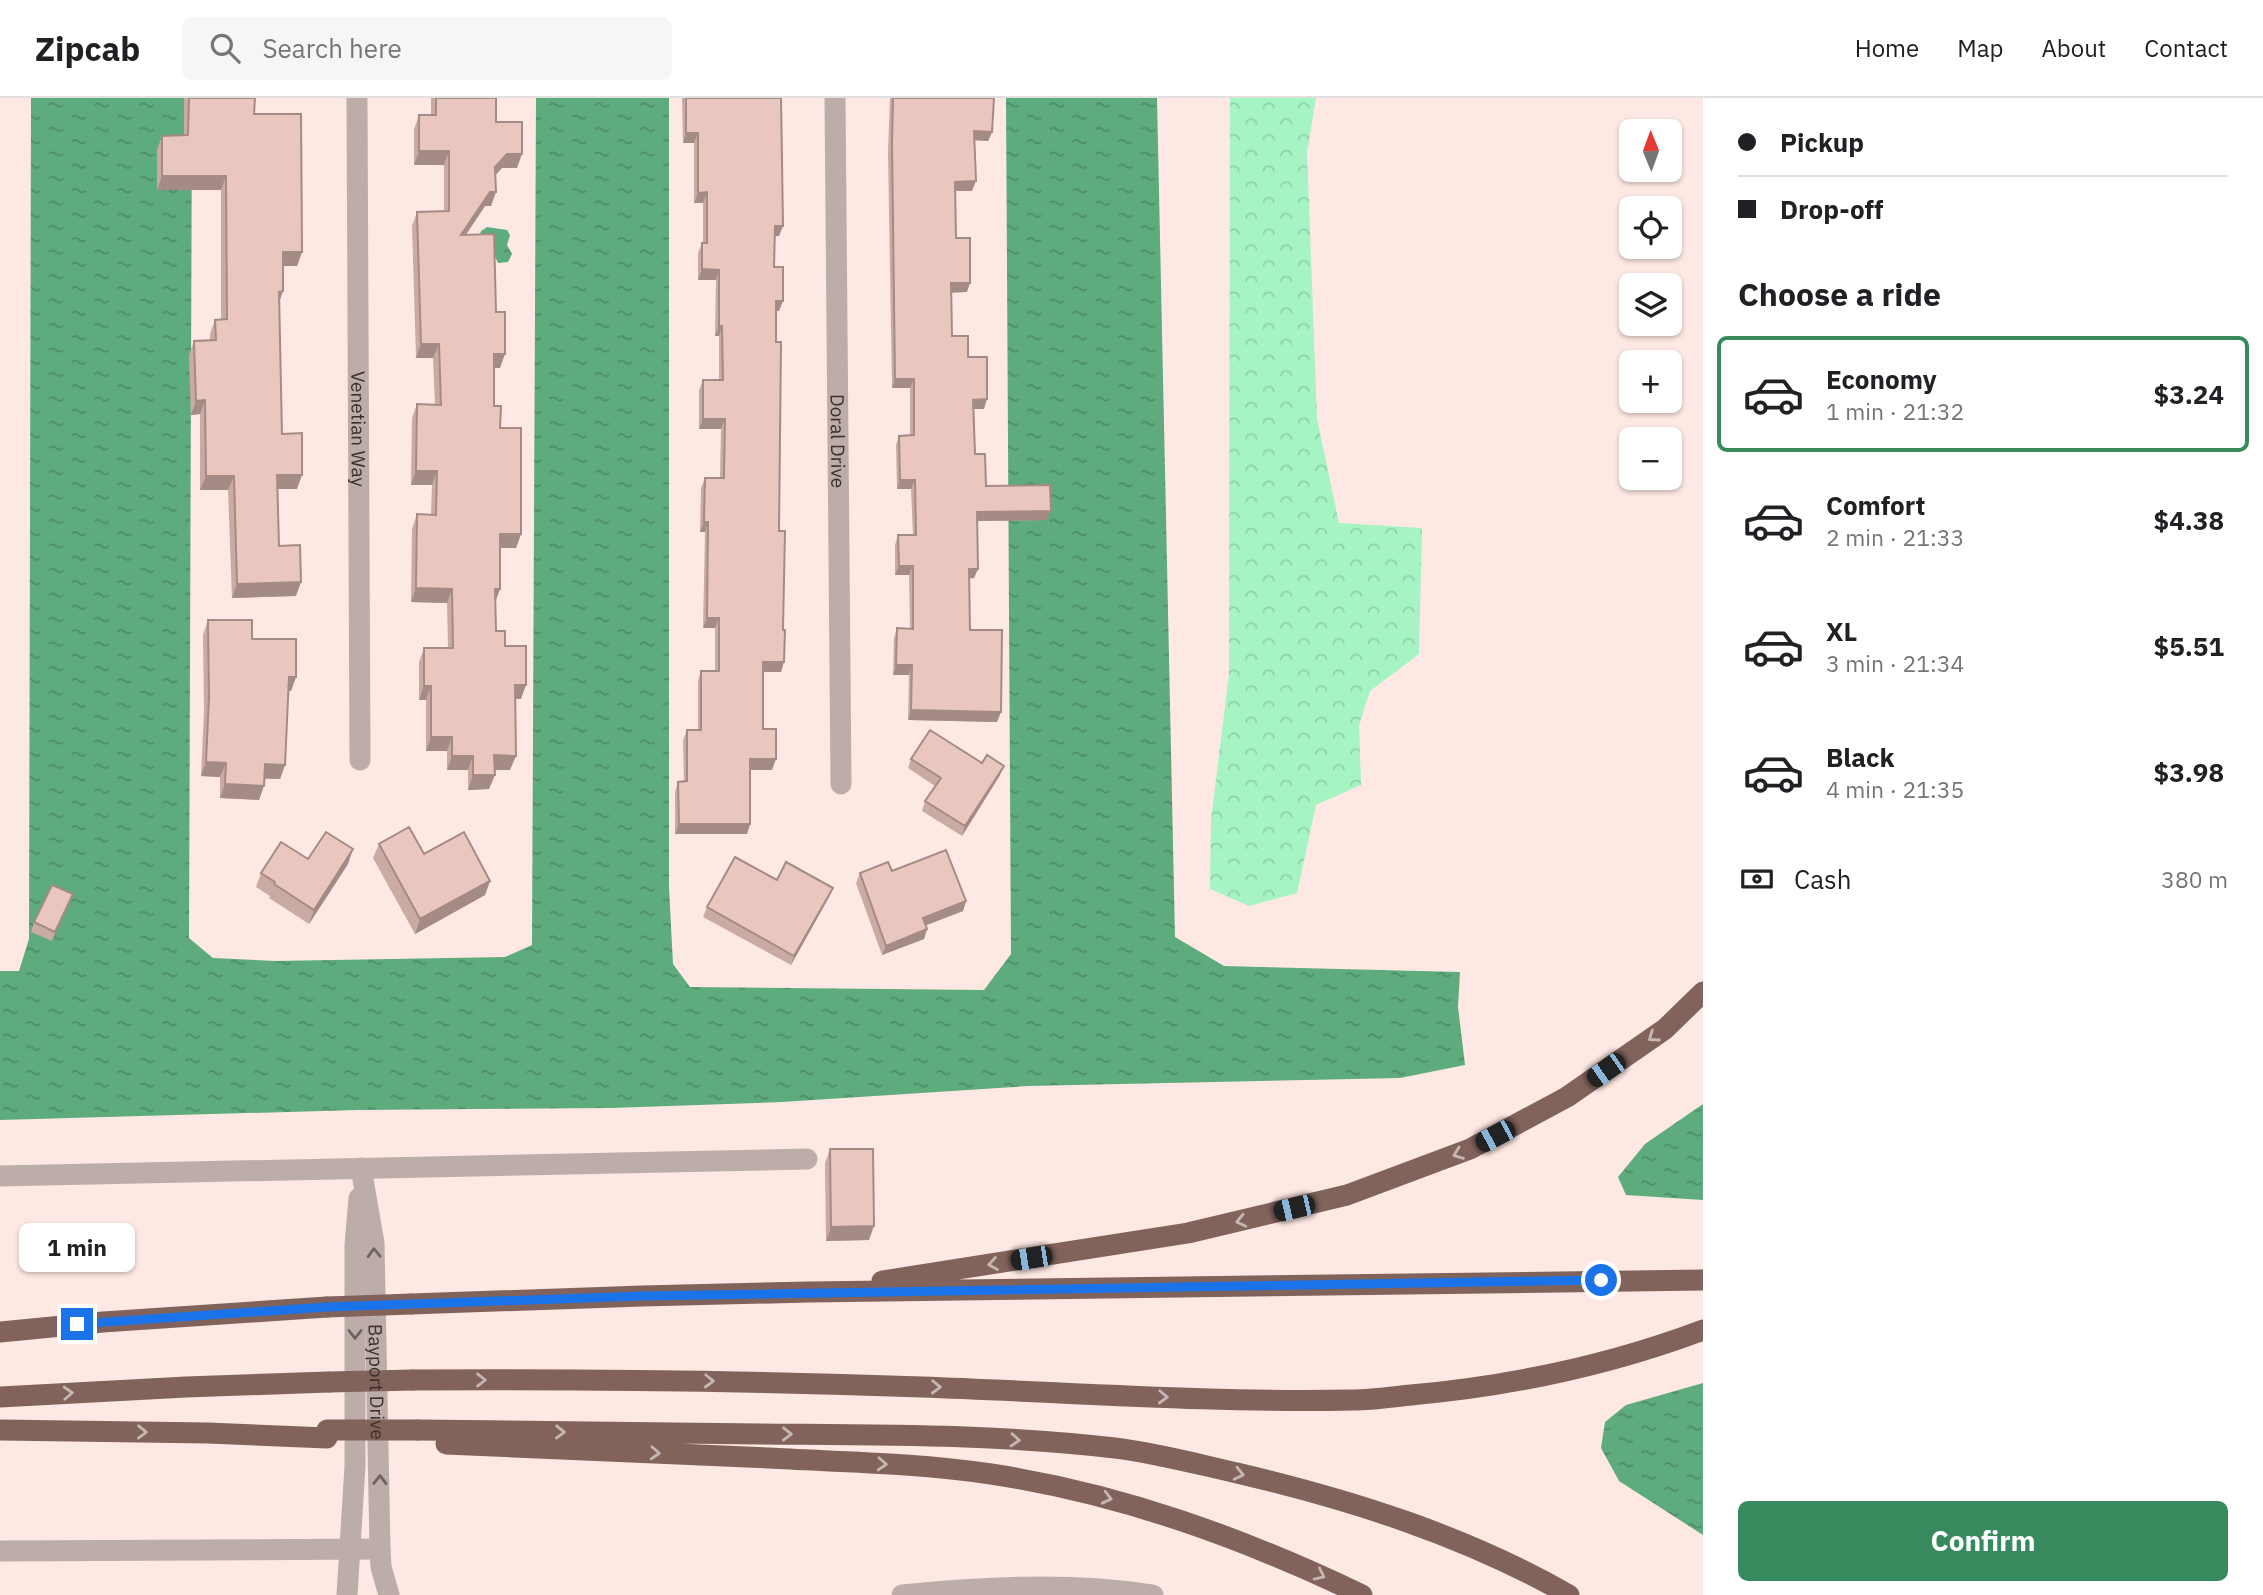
<!DOCTYPE html>
<html lang="en">
<head>
<meta charset="utf-8">
<style>
  body { margin:0; font-family:"IBM Plex Sans",sans-serif; background:#f6f6f6; color:#202124; height:100vh; display:flex; flex-direction:column; font-size:26px; white-space:nowrap }
  * { box-sizing:border-box; margin:0 }
  p { font-size:23px; color:#757577 }
  .icon { flex:none; width:38px; height:38px; fill:none; stroke:currentColor; stroke-width:2; stroke-linecap:round; stroke-linejoin:round }
  .map { position:relative; flex:1; overflow:hidden }
  .details { display:flex; flex-direction:column; background:#fff; width:560px }
  .details>* { flex:none }
  .guide { display:grid; align-content:center; height:154px; padding:0 35px; background:#fff }
  .needle { width:46px; rotate:359deg }
  .fabs { position:absolute; left:1619px; top:21px; display:grid; gap:14px }
  .fabs a { display:grid; place-items:center; width:63px; height:63px; border-radius:10px; background:#fff; box-shadow:0 2px 5px #0004; font-size:35px }
  .end { position:absolute; width:32px; height:32px; margin:-16px; border:9px solid #1a73e8; background:#fff; box-shadow:0 0 0 4px #fff }
  .from { border-radius:50% }
  .bubble { position:absolute; height:49px; border-radius:10px; background:#fff; box-shadow:0 2px 5px #0004; font-size:23px; font-weight:700; line-height:49px; text-align:center }
  .car { position:absolute; width:21px; height:42px; margin:-21px -10px; border-radius:9px; box-shadow:0 0 5px 2px #0007; background:linear-gradient(#222 24%,#8ab4d8 0 40%,#222 0 76%,#8ab4d8 0 86%,#222 0) }
  .guide b { display:flex; align-items:center; gap:24px; height:66px; font-size:26px }
  .guide b+b { border-top:2px solid #e0e0e0 }
  .guide i { width:18px; height:18px; background:#202124 }
  ul { padding:0; list-style:none }
  li { display:flex; align-items:center; gap:21px; height:116px; margin:0 14px 10px; padding:0 21px; border:4px solid transparent; border-radius:10px }
  li div { flex:1 }
  li b { display:block; font-size:26px }
  li em { font-style:normal; font-weight:700 }
  li.active { border-color:#368a5d }
  li>.icon { width:63px; height:63px; stroke-width:1.5 }
  h2 { padding:0 35px; font-size:32px; line-height:84px }
  .pay { display:flex; align-items:center; gap:18px; height:77px; padding:0 35px; font-size:26px }
  .pay p { margin-inline-start:auto }
  .button { display:flex; gap:14px; margin-top:auto; padding:14px 35px }
  .button a { flex:1; height:80px; border-radius:10px; background:#368a5d; color:#fff; font-size:28px; font-weight:700; line-height:80px; text-align:center }
  header { display:flex; align-items:center; gap:42px; box-sizing:border-box; height:98px; padding:0 35px; background:#fff; border-bottom:2px solid #e0e0e0 }
  header strong { font-size:33px }
  nav { display:flex; gap:38px; margin-inline-start:auto; font-size:24px }
  .search { width:490px; height:63px; background:#f6f6f6; display:flex; align-items:center; gap:18px; box-sizing:border-box; padding:0 24px; border-radius:10px; color:#757577; font-size:26px }
  main { display:flex; flex:1; min-height:0 }
  .map>svg:first-child { display:block }
</style>
</head>
<body>
<header>
<strong>Zipcab</strong>
<div class="search"><svg class="icon" aria-label="search" viewBox="0 0 24 24"><circle cx="10" cy="10" r="6"/><path d="M15 15l6 6"/></svg>Search here</div>
<nav><a>Home</a><a>Map</a><a>About</a><a>Contact</a></nav>
</header>
<main>
<div class="map">
<svg width="1703" height="1497" viewBox="0 0 1703 1497">
  <defs>
    <pattern id="forest-crowns" width="20" height="18" patternUnits="userSpaceOnUse" patternTransform="scale(1.75)"><rect width="20" height="18" fill="#a6f3c4"/><path d="M2 6a3 3 0 1 1 6 0M12 15a3 3 0 1 1 6 0" fill="none" stroke="#90d1a9"/></pattern>
    <pattern id="water-ripples" width="26" height="14" patternUnits="userSpaceOnUse" patternTransform="scale(1.75)"><rect width="26" height="14" fill="#5eab7e"/><path d="M2 4q2-2 4 0t4 0M15 11q2-2 4 0t4 0" fill="none" stroke="#4f8c67"/></pattern>
  </defs>
  <rect width="100%" height="100%" fill="#fee8e3"/>
  <path fill="url(#forest-crowns)" d="M1230,0h86l-9,54 10,267 22,104 83,5 -3,126 -49,37 -11,34 2,60 -45,20 -19,88 -48,13 -39,-17 1,-69 18,-146z"/>
  <path fill="url(#water-ripples)" d="M31,0h161l-3,840 24,20 63,3 229,-4 27,-12 4,-847h133v790l4,76 17,23 294,3 27,-36 -5,-856h151l18,839 49,29 236,6 -2,35 7,58 -65,13 -372,8 -246,16 -171,6 -253,2 -358,10v-149h19l10,-32z
    M487,129l20,3 3,5 -3,10 5,9 -4,8 -10,1 -7,-15 -12,-11 2,-6z
    M1703,1006v96l-77,-5 -8,-18 27,-33z
    M1703,1285v152l-84,-54 -18,-33 4,-26 21,-17z"/>
  <g fill="none" stroke-linecap="round" stroke-linejoin="round">
    <g stroke="#bdada9" stroke-width="21">
      <path id="s1" d="M357,0l3,662"/>
      <path id="s2" d="M835,0l6,686"/>
      <path id="s3" d="M361,1070l13,75 6,306 1,18 8,28"/>
      <path d="M0,1078l807,-17"/>
      <path d="M0,1453l380,-2"/>
      <path d="M347,1497l8,-129v-221l4,-47"/>
      <path d="M902,1497c82,-8 168,-13 251,0"/>
    </g>
    <path stroke="#82635c" stroke-width="21" d="M882,1183l306,-48 159,-38 123,-46 97,-52 98,-68 38,-37
      M411,1206l231,-8 167,-4 894,-12
      M0,1234l103,-10 224,-15
      M413,1282c170,-1 339,1 509,7 143,5 287,16 431,13 19,0 39,-3 58,-5 99,-9 199,-30 292,-65
      M0,1299l186,-10 143,-5
      M0,1332l208,3 119,5
      M418,1332c114,1 229,3 343,4 118,1 237,0 354,14 41,5 82,16 122,25 115,27 229,63 332,122
      M446,1346c107,5 215,9 323,14 74,4 148,5 222,16 131,20 252,64 371,121"/>
    <path stroke="#82635c" stroke-width="21" d="M327,1209l84,-3
      M329,1284l84,-2
      M327,1332h91"/>
  </g>
  <path fill="#c9aba3" d="M184,0h71l-1,16 48,138 -5,14h-14l-4,36 3,132 15,55h-20l2,57 17,50 -64,2 -4,-108h-28v-76l-9,1 -2,-60 5,-14 16,-1v-6l5,-14h6v-130h-64v-40l5,-14 22,-1z
    M431,0h65v24l21,46h-15l-7,7 -4,31h-6l-19,29 30,77 4,56h-6v38l6,22 21,106 -5,14h-16v41l-5,12 1,30 9,15 16,53h-6l-5,71h-15l-6,19 -21,1v-20h-21v-19h-21v-51h-7v-38l5,-14h24l-1,-45 -36,-1 1,-73 5,-15 14,1 1,-30h-21l1,-67 5,-14 18,1 -2,-47h-17l-4,-132 5,-14 27,-1v-46h-30v-36l5,-14h12z
    M682,0h99l-2,138h-5v31l5,44h-3l5,361h-18v57l9,41h-22v54l-3,10h-72v-42l3,-10h6l-1,-42 4,-10h11v-49l3,-10h14v-43h-12l2,-96h-5l1,-44 4,-10h15l1,-49h-22v-39l4,-10h16v-44h-4l1,-56h-18v-27l4,-10h1v-40h-9v-60h-11z
    M890,0h104l-2,34 -4,9 -14,-1 -2,51h-17l1,47 11,54h-16l1,44 16,21 16,52h-10l1,45 11,32 61,34 -70,1 1,48 -4,9h-5l1,52 27,92 -89,-2 1,-45h-16l1,-37 3,-10 13,1 -1,-54h-14v-30l3,-10h15l-2,-46h-14l-1,-44 3,-9 11,-1v-47h-18l-4,-236z
    M208,522l44,19 44,38 -5,14h-3l-3,74 -5,14h-15l-6,21 -39,-2v-21l-19,-1 3,-65 -1,-76z
    M911,661l71,4 18,12 -38,61 -40,-25 3,-10 10,-15 -27,-18z
    M379,746l45,10 66,27 -5,14 -70,39 -42,-76z
    M308,761l40,5 -39,60 -40,-26 1,-2 -14,-9 5,-14z
    M892,773l74,30 -3,10 -37,14 1,4 -3,10 -42,16 -26,-72 4,-10z
    M777,782l56,8 -4,9 -38,68 -88,-48 4,-10z
    M69,806l-17,37 -21,-9 3,-10z
    M830,1051l39,91 -43,1 -1,-78z"/>
  <path fill="#a48b85" d="M974,33l18,1 -4,9 -18,-1z
    M686,35h12l-4,10h-11z
    M419,53h30l-5,14h-30z
    M507,56h15l-5,14h-15l-12,13 5,-14z
    M162,78h64l-5,14h-64z
    M976,83l-4,10h-21l4,-9z
    M490,94h6l-5,14h-6l-29,43 5,-14z
    M707,94l-4,11h-9l4,-10z
    M775,128h8l-4,10h-8z
    M283,154h19l-5,14h-20z
    M702,171l17,1 -3,10h-18z
    M951,185h19l-3,9 -19,1z
    M283,193l-5,15 1,-14z
    M776,203h7l-4,10h-7z
    M719,228h3l-3,10h-4z
    M421,246h18l-6,14h-17z
    M494,256h11l-5,14h-12z
    M895,281h19l-4,9h-18z
    M987,301l-3,10h-14l3,-9z
    M205,302l-5,14 -9,1 5,-14z
    M703,321h22l-4,10h-22z
    M416,373h21l-5,14h-21z
    M277,377h25l-5,14h-26z
    M206,378h28l-6,14h-28z
    M900,382h15l-4,9h-14z
    M1051,413l-4,9 -73,1 3,-9z
    M704,424h4l-3,10h-5z
    M500,436h21l-5,14h-21z
    M899,468h14l-4,9h-14z
    M969,471h9l-4,9 -8,1z
    M301,484l-5,14 -64,2 5,-14z
    M416,490l36,1 -5,14 -36,-1z
    M495,491h5l-5,14z
    M707,520h12l-4,10h-12z
    M763,564h21l-3,10h-22z
    M896,567h16l-3,10h-16z
    M289,579h7l-5,14h-7z
    M515,587h11l-5,14h-11z
    M424,588h7l-5,14h-7z
    M911,612l90,2 -4,10 -89,-2z
    M431,639h21l-5,14h-21z
    M494,657l22,1 -6,14h-21z
    M452,658h21l-5,14h-21z
    M750,661h26l-4,11h-26z
    M206,664l20,1 -6,14 -19,-1z
    M265,666l20,1 -5,14 -20,-1z
    M1004,668l-4,9 -38,61 3,-10z
    M473,677h22l-6,14 -21,1z
    M225,686l39,2 -5,14 -39,-2z
    M679,726h71l-3,10h-72z
    M353,751l-5,15 -39,60 5,-14z
    M490,783l-5,14 -70,39 5,-15z
    M833,790l-4,9 -38,68 3,-9z
    M73,796l-4,10 -17,37 3,-9z
    M966,803l-3,10 -44,17 4,-10z
    M927,831l-3,10 -42,16 4,-9z
    M874,1128l-5,14 -43,1 5,-14z"/>
  <path fill="#eac7be" stroke="#a48b85" stroke-width="2" d="M189,0h66l-1,16h47l1,138h-19v39l-4,1 3,142 20,-1v42h-25l2,71 21,-1 1,37 -64,2 -3,-108h-28l-1,-76 -9,1 -2,-60 22,-1 -1,-20 12,-1 -1,-143h-64v-40l26,-1z
    M436,0h60v24h26v32h-15l-12,13 1,25h-6l-29,43 33,-1 2,78h9v42h-11v52h7l-1,22h21v106h-21v55h-5l1,42h9v15h21v39h-11l1,71 -22,-1 1,20h-22v-19h-21v-19h-21v-51h-7v-38h29l-1,-59 -36,-1 1,-74 19,1 1,-44h-21l1,-67 24,1 -2,-61h-18l-4,-132 32,-1v-60h-30v-36h17z
    M686,0h95l2,128h-8l-1,41h9v34h-7v41h5l-2,189h6l-2,99h2l-1,32h-21v67h13v30h-26v65h-71l-1,-42 9,-1v-51h14v-59h18v-53h-12l1,-96h-4l1,-44h19l1,-59h-22v-39h20l-1,-54h-3v-56l-17,-1v-26h5v-51l-9,1v-60h-12z
    M893,0h101l-2,34 -18,-1 2,50 -21,1 1,56h14v45h-19l1,53h16v21h19v42l-14,1 2,54h10l1,32 64,-1 1,26 -74,1 1,57h-9l1,61h32l-1,82 -90,-2 1,-45h-16l1,-37 16,1v-63h-14l-1,-31h18l-1,-55h-15l-1,-44 15,-1v-56h-19l-3,-236z
    M208,522h44v19h44v38h-7l-4,88 -20,-1 -1,22 -39,-2 1,-21 -20,-1 3,-65z
    M930,632l52,33 5,-8 17,11 -39,60 -40,-25 16,-23 -30,-19z
    M409,729l15,27 40,-22 26,49 -70,38 -41,-75z
    M326,734l27,17 -39,61 -40,-26 1,-2 -14,-9 20,-31 27,17z
    M946,752l20,51 -43,17 4,11 -41,17 -26,-73 28,-11 4,9z
    M735,759l42,23 9,-18 47,26 -39,68 -87,-49z
    M52,787l21,9 -18,38 -21,-10z
    M830,1051h43l1,77 -43,1z"/>
  <defs><path id="oneway-chevron" d="M-2-3.5L2.5 0L-2 3.5" fill="none" stroke-width="1.6" stroke-linecap="round" stroke-linejoin="round" transform="scale(1.75)"/></defs>
  <g stroke="#c5b7b3">
    <use href="#oneway-chevron" transform="translate(1653 939) rotate(145)"/>
    <use href="#oneway-chevron" transform="translate(1458 1056) rotate(159)"/>
    <use href="#oneway-chevron" transform="translate(1241 1123) rotate(167)"/>
    <use href="#oneway-chevron" transform="translate(993 1166) rotate(171)"/>
    <use href="#oneway-chevron" transform="translate(481 1282)"/>
    <use href="#oneway-chevron" transform="translate(709 1283) rotate(2)"/>
    <use href="#oneway-chevron" transform="translate(936 1289) rotate(2)"/>
    <use href="#oneway-chevron" transform="translate(68 1295) rotate(-3)"/>
    <use href="#oneway-chevron" transform="translate(1163 1299) rotate(2)"/>
    <use href="#oneway-chevron" transform="translate(142 1334) rotate(1)"/>
    <use href="#oneway-chevron" transform="translate(560 1334) rotate(1)"/>
    <use href="#oneway-chevron" transform="translate(787 1336) rotate(1)"/>
    <use href="#oneway-chevron" transform="translate(1015 1342) rotate(4)"/>
    <use href="#oneway-chevron" transform="translate(655 1355) rotate(3)"/>
    <use href="#oneway-chevron" transform="translate(882 1366) rotate(3)"/>
    <use href="#oneway-chevron" transform="translate(1239 1376) rotate(13)"/>
    <use href="#oneway-chevron" transform="translate(1107 1400) rotate(14)"/>
    <use href="#oneway-chevron" transform="translate(1320 1477) rotate(25)"/>
  </g>
  <g stroke="#70625e">
    <use href="#oneway-chevron" transform="translate(374 1155) rotate(-92)"/>
    <use href="#oneway-chevron" transform="translate(355 1236) rotate(90)"/>
    <use href="#oneway-chevron" transform="translate(380 1382) rotate(-89)"/>
  </g>
  <g fill="none" stroke-linecap="round" stroke-linejoin="round">
    <path stroke="#1a73e8" stroke-width="9" d="M77,1226l250,-17 315,-11 959,-16"/>
  </g>
  <g text-anchor="middle" dominant-baseline="central" stroke-width="6" stroke-linejoin="round" paint-order="stroke">
    <g font-size="19" fill="#3d302c" stroke="#fbfbfb">
      <text stroke="none"><textPath href="#s1" startOffset="331">Venetian Way</textPath></text>
      <text stroke="none"><textPath href="#s2" startOffset="343">Doral Drive</textPath></text>
      <text stroke="none"><textPath href="#s3" startOffset="215">Bayport Drive</textPath></text>
    </g>
  </g>
</svg>
<div class="fabs">
<a><svg class="needle" viewBox="-14 -14 28 28"><path d="M0-13l5 13h-10z" fill="#e53935"/><path d="M0 13l5-13h-10z" fill="#757577"/></svg></a>
<a><svg class="icon" aria-label="locate" viewBox="0 0 24 24"><circle cx="12" cy="12" r="6"/><path d="M12 2v4M12 18v4M2 12h4M18 12h4"/></svg></a>
<a><svg class="icon" aria-label="layers" viewBox="0 0 24 24"><path d="M12 4l9 5-9 5-9-5zM3 14l9 5 9-5"/></svg></a>
<a>+</a>
<a>−</a>
</div>
<i class="end from" style="left:1601px;top:1182px"></i>
<i class="end" style="left:77px;top:1226px"></i>
<div class="bubble" style="left:19px;top:1125px;width:116px">1 min</div>
<i class="car" style="left:1606px;top:972px;rotate:235deg"></i>
<i class="car" style="left:1495px;top:1038px;rotate:242deg"></i>
<i class="car" style="left:1294px;top:1110px;rotate:257deg"></i>
<i class="car" style="left:1031px;top:1160px;rotate:261deg"></i>
</div>
<section class="details">
<div class="guide">
<b><i class="from"></i>Pickup</b>
<b><i></i>Drop-off</b>
</div>
<h2>Choose a ride</h2>
<ul>
<li class="active"><svg class="icon" aria-label="car" viewBox="0 0 24 24"><path d="M5 17H2v-5l4-1 3-4h7l3 4 3 1v5h-3M9 17h6M6 11h13"/><circle cx="7" cy="17" r="2"/><circle cx="17" cy="17" r="2"/></svg><div><b>Economy</b><p>1 min · 21:32</p></div><em>$3.24</em></li>
<li><svg class="icon" aria-label="car" viewBox="0 0 24 24"><path d="M5 17H2v-5l4-1 3-4h7l3 4 3 1v5h-3M9 17h6M6 11h13"/><circle cx="7" cy="17" r="2"/><circle cx="17" cy="17" r="2"/></svg><div><b>Comfort</b><p>2 min · 21:33</p></div><em>$4.38</em></li>
<li><svg class="icon" aria-label="car" viewBox="0 0 24 24"><path d="M5 17H2v-5l4-1 3-4h7l3 4 3 1v5h-3M9 17h6M6 11h13"/><circle cx="7" cy="17" r="2"/><circle cx="17" cy="17" r="2"/></svg><div><b>XL</b><p>3 min · 21:34</p></div><em>$5.51</em></li>
<li><svg class="icon" aria-label="car" viewBox="0 0 24 24"><path d="M5 17H2v-5l4-1 3-4h7l3 4 3 1v5h-3M9 17h6M6 11h13"/><circle cx="7" cy="17" r="2"/><circle cx="17" cy="17" r="2"/></svg><div><b>Black</b><p>4 min · 21:35</p></div><em>$3.98</em></li>
</ul>
<div class="pay"><svg class="icon" aria-label="cash" viewBox="0 0 24 24"><path d="M3 7h18v10H3z"/><circle cx="12" cy="12" r="2"/></svg>Cash<p>380 m</p></div>
<div class="button"><a>Confirm</a></div>
</section>
</main>
</body>
</html>
